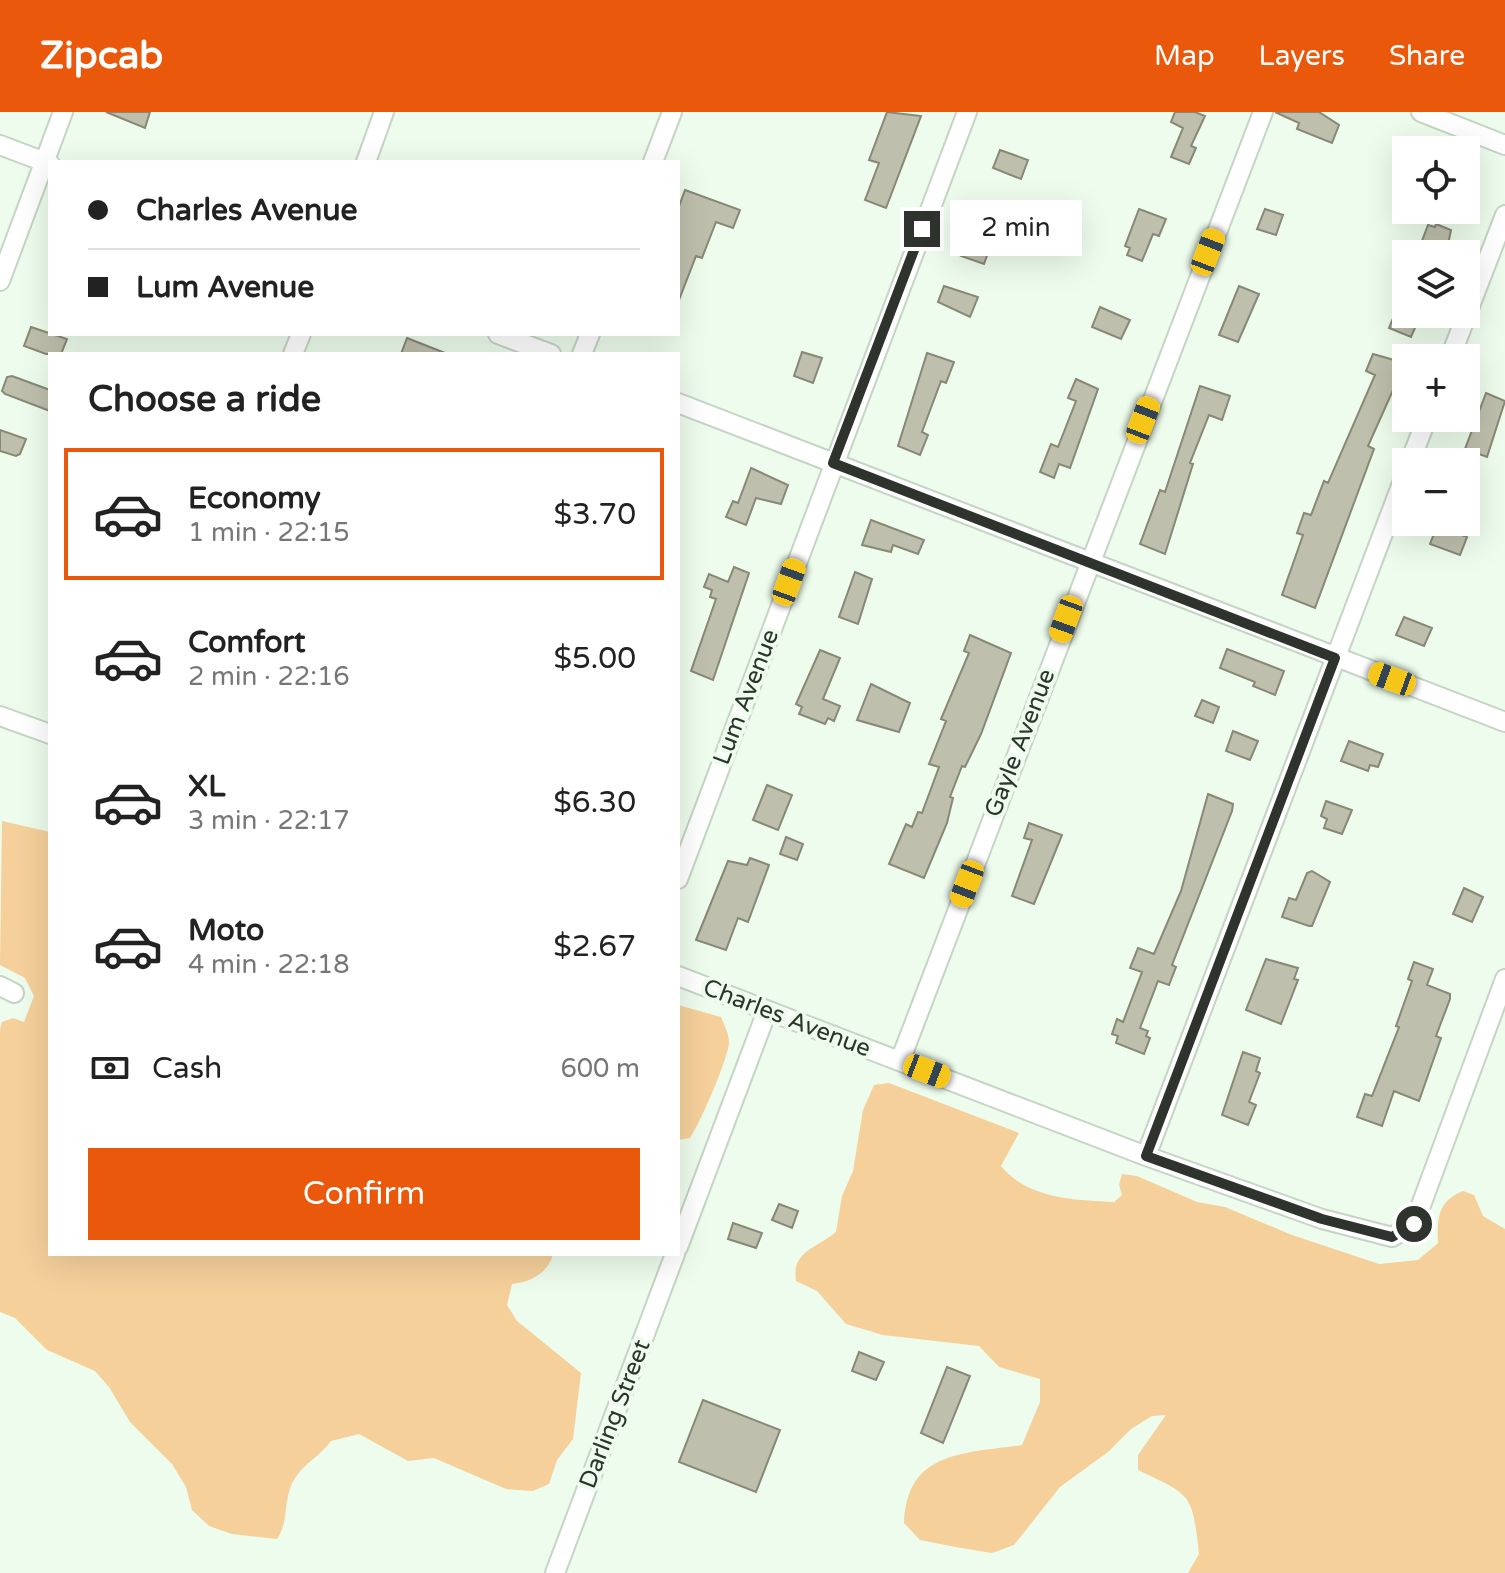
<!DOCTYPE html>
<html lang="en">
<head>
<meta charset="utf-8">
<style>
  body { margin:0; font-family:"Varela Round",sans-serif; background:#f2f2f2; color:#222; height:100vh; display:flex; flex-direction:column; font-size:30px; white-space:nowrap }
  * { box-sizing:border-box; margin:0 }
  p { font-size:26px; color:#767676 }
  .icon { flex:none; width:44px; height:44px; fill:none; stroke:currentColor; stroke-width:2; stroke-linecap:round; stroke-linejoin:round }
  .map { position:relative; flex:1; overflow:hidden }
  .sheet { position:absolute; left:48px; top:240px; width:632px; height:904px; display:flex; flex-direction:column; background:#fff; border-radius:0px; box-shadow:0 8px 32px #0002 }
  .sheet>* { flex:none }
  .hud { position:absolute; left:48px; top:48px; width:632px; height:176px; border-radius:0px; box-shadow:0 8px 32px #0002; display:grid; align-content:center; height:176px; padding:0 40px; background:#fff }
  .buttons { position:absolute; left:1392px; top:24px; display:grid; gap:16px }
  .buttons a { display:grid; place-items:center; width:88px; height:88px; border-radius:0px; background:#fff; box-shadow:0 8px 32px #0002; font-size:40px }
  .end { position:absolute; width:36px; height:36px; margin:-18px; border:10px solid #2e332d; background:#fff; box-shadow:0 0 0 4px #fff }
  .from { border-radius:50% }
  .bubble { position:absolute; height:56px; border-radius:0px; background:#fff; box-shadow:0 8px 32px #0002; font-size:26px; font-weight:600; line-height:56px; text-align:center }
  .car { position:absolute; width:24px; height:48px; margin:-24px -12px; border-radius:10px; box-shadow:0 0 6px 2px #0007; background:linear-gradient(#f5c518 24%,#345 0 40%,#f5c518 0 76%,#345 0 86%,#f5c518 0) }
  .hud b { display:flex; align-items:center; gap:28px; height:76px; font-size:30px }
  .hud b+b { border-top:2px solid #e0e0e0 }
  .hud i { width:20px; height:20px; background:#222 }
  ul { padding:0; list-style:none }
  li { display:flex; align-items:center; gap:24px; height:132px; margin:0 16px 12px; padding:0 24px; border:4px solid transparent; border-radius:0px }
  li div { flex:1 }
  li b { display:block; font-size:30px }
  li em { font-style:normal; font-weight:600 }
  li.current { border-color:#ea580c }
  li>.icon { width:72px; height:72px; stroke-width:1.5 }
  h2 { padding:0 40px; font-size:36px; line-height:96px }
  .pay { display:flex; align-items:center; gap:20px; height:88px; padding:0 40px; font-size:30px }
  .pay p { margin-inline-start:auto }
  .cta { display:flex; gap:16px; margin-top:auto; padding:16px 40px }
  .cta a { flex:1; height:92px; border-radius:0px; background:#ea580c; color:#fff; font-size:32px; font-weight:600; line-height:92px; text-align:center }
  header { display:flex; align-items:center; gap:48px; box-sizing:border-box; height:112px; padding:0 40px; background:#ea580c; color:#fff }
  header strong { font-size:38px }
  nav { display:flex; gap:44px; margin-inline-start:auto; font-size:28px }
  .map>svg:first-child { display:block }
</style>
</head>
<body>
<header>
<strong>Zipcab</strong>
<nav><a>Map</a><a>Layers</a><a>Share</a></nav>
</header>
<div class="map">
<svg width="1505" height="1461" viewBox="0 0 1505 1461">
  <rect width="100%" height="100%" fill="#edfcec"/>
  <path fill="#f5d09b" d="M2,709l48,11v422h503c-5,20 -23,28 -41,30l-5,21 10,16 64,52 -8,66 -16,21 -8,24 -16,7 -27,-2 -72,-31 -26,3 -49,-27 -28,7c-10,14 -27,23 -36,37 -13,21 -5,42 -18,61l-45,-5 -23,-8 -17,-16 -6,-23 -14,-23 -42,-42 -21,-35 -14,-16 -48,-21 -32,-32 -15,-6v-283l2,-7 11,-4 11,4 10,-26 -9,-18 -25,-13z
    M678,893l43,12c3,7 8,17 8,25 0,15 -30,84 -39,96l-12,2z
    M889,971l130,50 -18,33c27,33 73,34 113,36l8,-7 -3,-10 3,-11 15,2 60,26 28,5 67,28 87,29 39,-4 20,-17c-1,-25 0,-42 25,-52l11,4 9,21 22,13v344h-317l11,-19c-7,-62 -7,-58 -61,-84v-15l28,-40 -14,1 -21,13 -23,23 -48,35 -46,58 -22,8 -31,-5 -41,-8 -16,-17c3,-73 61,-69 118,-78l18,-43v-23l-41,-12 -20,-21 -96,-11 -37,-11 -29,-33 -21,-10c-5,-30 21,-33 40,-49l6,-36 11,-25 10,-61 11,-25z"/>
  <path fill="#bebfac" stroke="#878876" stroke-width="2" d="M106,0h44l-5,16z
    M887,0l34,4 -35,92 -21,-8 14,-37 -10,-3z
    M1175,0h20l10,4 -14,30 5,2 -7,16 -18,-7 12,-29 -12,-6z
    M1275,0h44l20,13 -7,18 -35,-14 2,-6z
    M1000,38l28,10 -7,19 -28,-11z
    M685,78l55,20 -7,18 -17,-6 -14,36 -6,-2 -17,44 -1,-91z
    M1139,97l27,10 -7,17 -6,-2 -11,27 -15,-6 3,-7 -5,-2z
    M1265,97l18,6 -7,20 -19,-6z
    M975,110l21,9 -12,33 -23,-8z
    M1436,112l15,6 -5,24h-29l11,-29 7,2z
    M944,174l34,11 -8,20 -32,-15z
    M1239,174l20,8 -21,48 -19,-7z
    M1406,175v27h15l-10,23 -22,-9z
    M1100,195l30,13 -9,19 -29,-12z
    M31,215l36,12 -6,15h-15l-22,-8z
    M407,226l38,15v1h-44z
    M802,240l20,6 -9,25 -19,-7z
    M927,241l27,9 -8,21 -5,-2 -19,51 6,3 -8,20 -22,-9z
    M1373,242l28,8 -2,5 4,1 -35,78 6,3 -59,159 -33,-13 21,-60 -6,-2 7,-20 7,2 13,-34 4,2 47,-108 -9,-4z
    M12,264l38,14v21l-45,-17 -3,-3 5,-14z
    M1076,267l22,10 -28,79 -11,-4 -5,14 -14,-6 11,-28 7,3 18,-46 -8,-3z
    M1200,274l30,10 -8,24 -13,-5 -19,48 3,1 -28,90 -25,-10 20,-54 5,2z
    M1486,281l19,8 -18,56 -22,-8z
    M0,318l26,9 -6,15 -4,2 -16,-5z
    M751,356l37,17 -7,19 -25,-6 -10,27 -20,-8 7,-16 5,2z
    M871,408l53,20 -6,14 -25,-9 -2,7 -29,-7z
    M1437,414l30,11 -7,18 -30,-11z
    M734,455l15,6 -36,107 -22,-9 25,-72 -6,-2 2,-7 -8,-3 5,-13 19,8z
    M855,460l17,7 -14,45 -19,-7z
    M1404,505l28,11 -8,18 -28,-11z
    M970,523l41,18 -30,81 -16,33 -3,-1 -12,31 3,1 -6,25 -23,55 -35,-14 17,-40 6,3 6,-15 4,1 17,-46 -10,-3 17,-43 -5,-2 28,-66 -5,-2z
    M1227,537l57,22 -9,24 -22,-9 2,-4 -35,-14z
    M820,538l20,8 -17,41 17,7 -6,15 -6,-3 -3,6 -26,-10 3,-7 -6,-3z
    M871,572l39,19 -11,29 -42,-12z
    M1202,588l17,7 -6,16 -18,-7z
    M1233,619l25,10 -8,19 -24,-9z
    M1349,629l34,13 -5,13 -8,-2 -2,6 -27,-10z
    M767,673l25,10 -14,35 -25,-10z
    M1208,682l25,10 -1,7 -60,154 4,2 -7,18 -11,-4 -18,47 8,3 -2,5 4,2 -6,16 -28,-11 2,-7 -6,-2 5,-15 6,3 19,-50 -12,-4 8,-20 16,6 27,-63z
    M1326,689l26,9 -10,24 -18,-6 3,-9 -6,-3z
    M1029,711l33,12 -28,69 -22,-8 20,-56 -8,-2z
    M786,725l17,7 -6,16 -17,-6z
    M750,746l19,7 -21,57 -10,-4 -12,32 -30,-10 32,-79 19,4z
    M1312,759l18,11 -18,44h-3l-27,-9 7,-19 7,2 11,-27z
    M1464,776l19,9 -11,25 -19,-8z
    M1266,847l32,9 -4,11 4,1 -17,44 -35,-14z
    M1414,850l19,7 -6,16 23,9v5l-14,37 5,2 -22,63 -25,-10 -12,35 -25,-9 8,-23 7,2 27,-69 -3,-1 16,-45 -4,-2z
    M1243,940l17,6 -4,13 4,2 -11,29 7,3 -8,20 -26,-10z
    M779,1092l19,7 -6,17 -20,-8z
    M733,1111l29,10 -6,15 -28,-9z
    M859,1240l25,10 -8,18 -24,-9z
    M947,1255l23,9 -27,67 -22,-10z
    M703,1288l77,30 -24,62 -77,-30z"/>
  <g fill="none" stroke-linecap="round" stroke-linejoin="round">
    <defs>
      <path id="minor" d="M1421,0l84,33
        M0,33l50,19
        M366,50l18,-50
        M653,50l19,-50
        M0,169l63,-169
        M498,222l53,20
        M293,242l8,-20
        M582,242l8,-20
        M1450,246l55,-143
        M678,291l827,319
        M1410,350l17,-44
        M0,604l50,18
        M678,767l289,-767
        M678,864l468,180 176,63 70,18 22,-13 91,-245
        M0,874l14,7
        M900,949l363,-949
        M1146,1044l260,-683
        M678,1135l89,-236
        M555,1461l120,-319"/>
    </defs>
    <use href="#minor" stroke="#c5d4c4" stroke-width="22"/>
    <use href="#minor" stroke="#fff" stroke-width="18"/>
  </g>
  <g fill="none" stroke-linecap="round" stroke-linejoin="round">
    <path stroke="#2e332d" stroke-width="10" d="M922,117l-89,234 502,195 -189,498 176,63 70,18 22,-13"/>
  </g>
  <g text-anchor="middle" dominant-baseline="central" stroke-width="8" stroke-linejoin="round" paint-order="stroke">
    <g font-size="24" fill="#2e332d" stroke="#edfcec">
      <text transform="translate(746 585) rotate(-69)">Lum Avenue</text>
      <text transform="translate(1020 631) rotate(-69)">Gayle Avenue</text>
      <text transform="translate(787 906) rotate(21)">Charles Avenue</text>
      <text transform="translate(615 1302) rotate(-69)">Darling Street</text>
    </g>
  </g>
</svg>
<div class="buttons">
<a><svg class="icon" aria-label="locate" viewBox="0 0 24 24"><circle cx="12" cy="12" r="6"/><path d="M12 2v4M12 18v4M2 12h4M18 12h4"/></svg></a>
<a><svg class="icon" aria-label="layers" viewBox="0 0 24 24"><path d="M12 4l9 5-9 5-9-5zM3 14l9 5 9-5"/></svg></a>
<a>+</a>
<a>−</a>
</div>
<i class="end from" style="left:1414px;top:1112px"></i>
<i class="end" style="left:922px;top:117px"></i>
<div class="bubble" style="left:950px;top:88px;width:132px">2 min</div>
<i class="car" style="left:1208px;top:140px;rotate:21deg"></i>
<i class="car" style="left:1143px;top:308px;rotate:21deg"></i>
<i class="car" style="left:789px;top:470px;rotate:20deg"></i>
<i class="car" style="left:1066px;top:507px;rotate:200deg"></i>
<i class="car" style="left:1392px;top:567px;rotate:290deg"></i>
<i class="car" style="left:967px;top:772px;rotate:201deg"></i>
<i class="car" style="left:927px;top:959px;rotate:111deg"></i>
<div class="hud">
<b><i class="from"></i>Charles Avenue</b>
<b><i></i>Lum Avenue</b>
</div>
<section class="sheet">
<h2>Choose a ride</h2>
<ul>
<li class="current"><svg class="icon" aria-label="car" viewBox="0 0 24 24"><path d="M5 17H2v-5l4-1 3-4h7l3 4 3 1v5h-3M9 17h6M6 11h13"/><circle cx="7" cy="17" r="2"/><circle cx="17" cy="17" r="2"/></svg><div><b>Economy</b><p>1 min · 22:15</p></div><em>$3.70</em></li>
<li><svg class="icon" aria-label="car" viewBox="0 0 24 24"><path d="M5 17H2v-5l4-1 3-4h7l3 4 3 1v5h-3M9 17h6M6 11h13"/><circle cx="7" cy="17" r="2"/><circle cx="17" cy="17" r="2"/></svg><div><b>Comfort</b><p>2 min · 22:16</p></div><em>$5.00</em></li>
<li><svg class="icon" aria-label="car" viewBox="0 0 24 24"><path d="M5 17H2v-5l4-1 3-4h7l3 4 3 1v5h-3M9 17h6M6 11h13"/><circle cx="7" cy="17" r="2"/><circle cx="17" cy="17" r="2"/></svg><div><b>XL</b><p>3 min · 22:17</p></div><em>$6.30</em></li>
<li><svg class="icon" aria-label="car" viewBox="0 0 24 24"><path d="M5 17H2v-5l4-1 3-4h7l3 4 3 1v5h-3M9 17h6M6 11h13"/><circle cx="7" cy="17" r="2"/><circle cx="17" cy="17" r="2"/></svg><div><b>Moto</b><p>4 min · 22:18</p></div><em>$2.67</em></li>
</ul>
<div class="pay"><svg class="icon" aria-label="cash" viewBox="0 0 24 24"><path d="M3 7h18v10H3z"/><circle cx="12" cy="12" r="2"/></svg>Cash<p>600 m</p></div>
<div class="cta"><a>Confirm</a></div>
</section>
</div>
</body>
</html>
